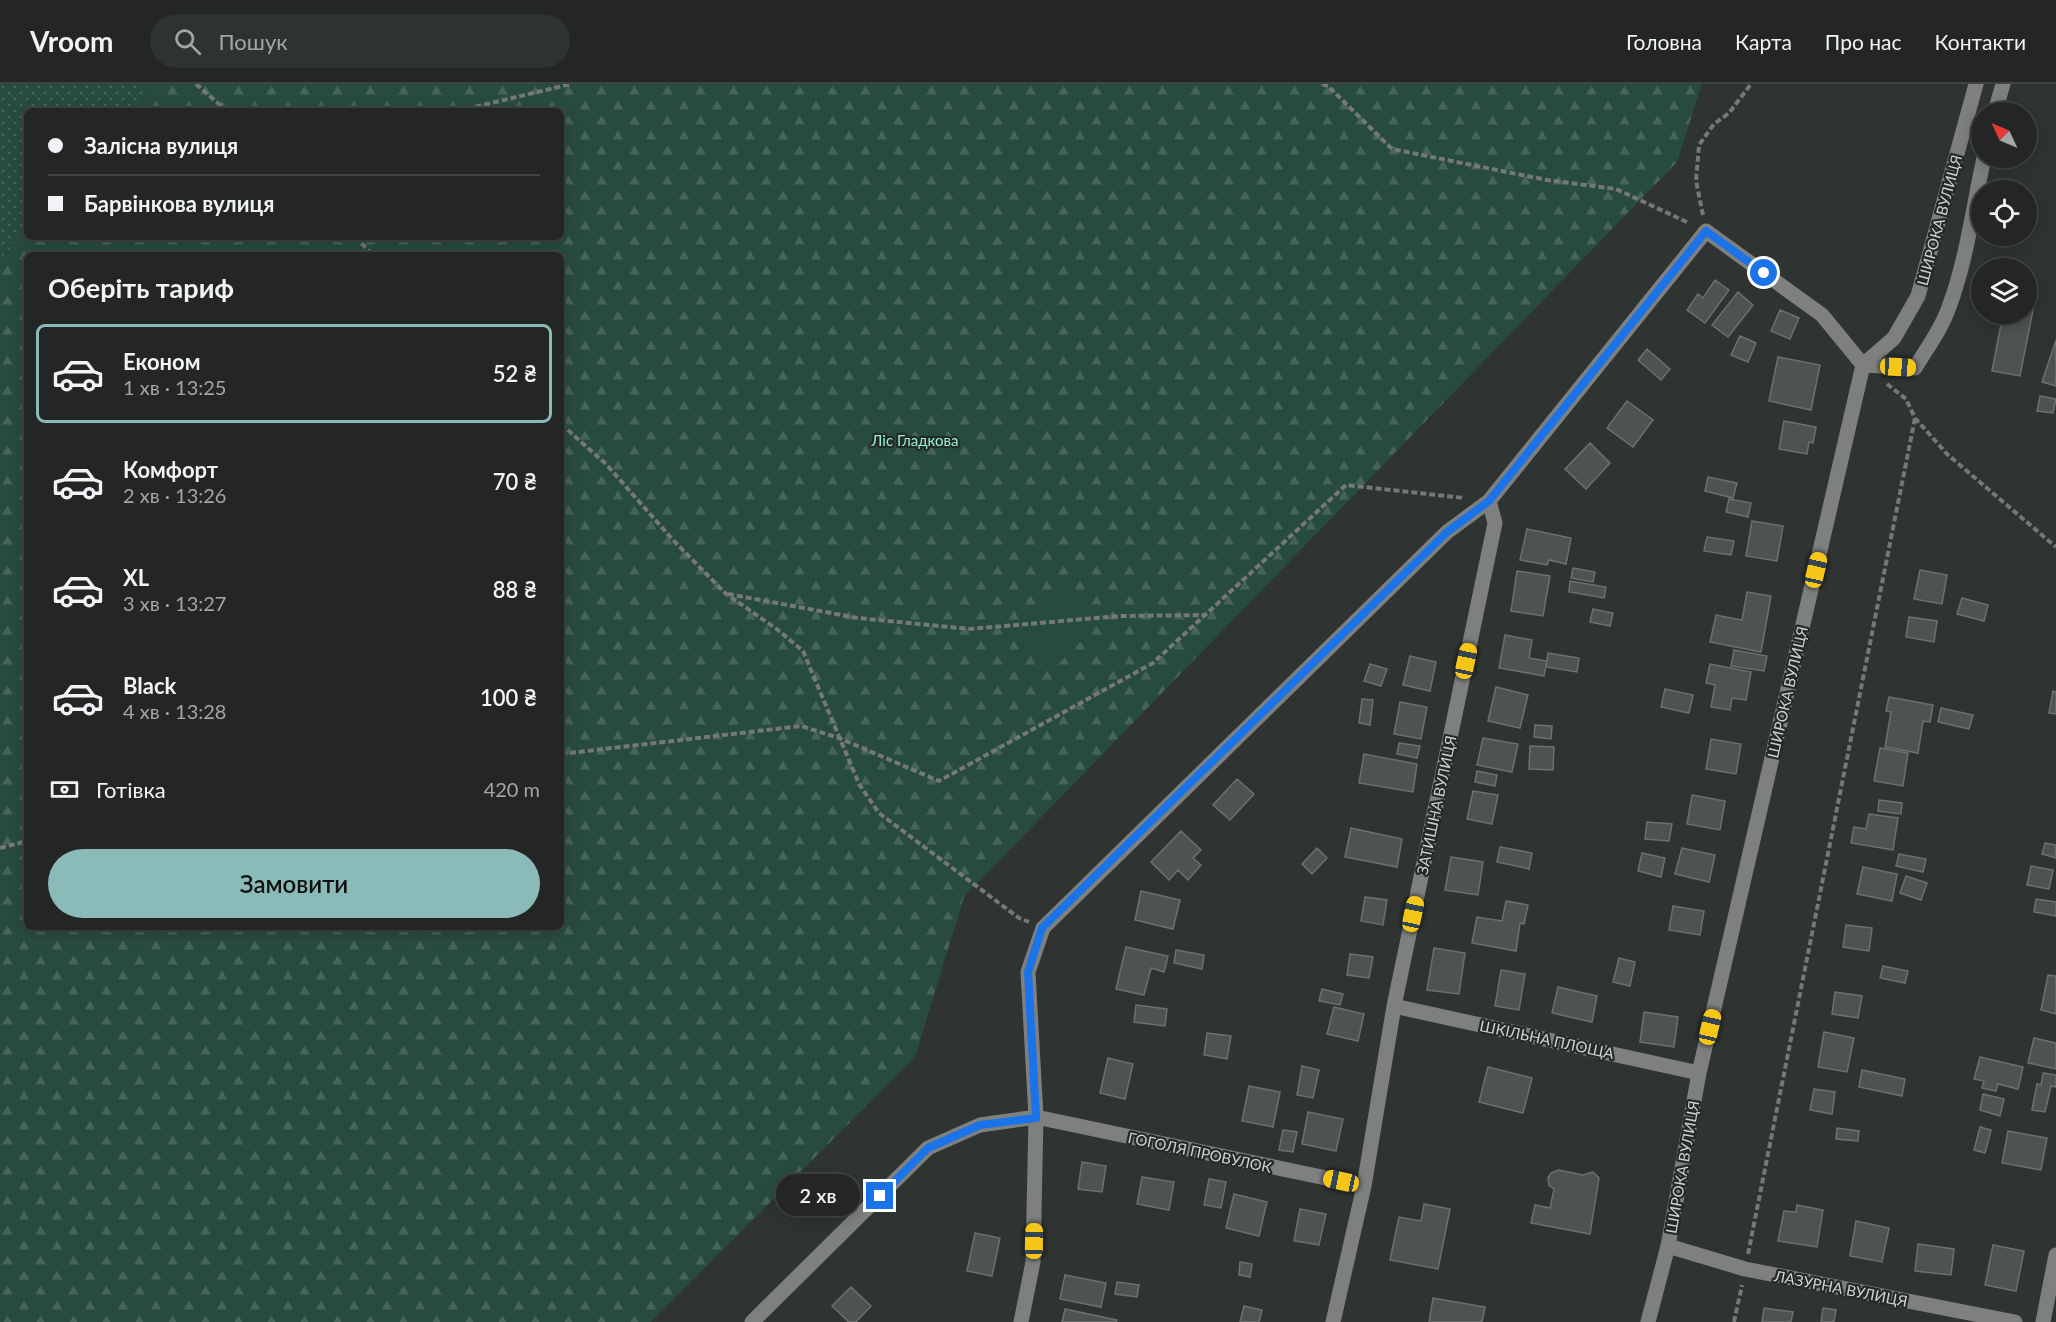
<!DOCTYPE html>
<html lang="uk">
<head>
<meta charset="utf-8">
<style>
  body { margin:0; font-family:Lato,sans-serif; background:#2f3232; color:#f1f3f6; height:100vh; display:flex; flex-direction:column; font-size:22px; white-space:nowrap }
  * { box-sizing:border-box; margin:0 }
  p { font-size:20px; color:#a3a5a7 }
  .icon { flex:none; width:33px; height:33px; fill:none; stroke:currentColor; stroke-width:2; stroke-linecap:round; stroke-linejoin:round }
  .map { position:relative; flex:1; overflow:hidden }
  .details { position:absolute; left:24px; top:168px; width:540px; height:678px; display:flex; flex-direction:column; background:#232625; border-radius:9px; box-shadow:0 3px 15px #0003,0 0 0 2px #404342 }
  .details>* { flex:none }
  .top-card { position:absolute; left:24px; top:24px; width:540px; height:132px; border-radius:9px; box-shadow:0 3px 15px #0003,0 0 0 2px #404342; display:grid; align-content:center; height:132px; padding:0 24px; background:#232625 }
  .needle { width:39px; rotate:314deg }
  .buttons { position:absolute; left:1971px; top:18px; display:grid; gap:12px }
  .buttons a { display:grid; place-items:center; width:66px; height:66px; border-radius:50%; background:#232625; box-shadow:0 3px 15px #0003,0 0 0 2px #404342; font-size:30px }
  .end { position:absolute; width:27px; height:27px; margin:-14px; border:8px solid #1a73e8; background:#fff; box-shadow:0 0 0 3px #fff }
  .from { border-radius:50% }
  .bubble { position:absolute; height:42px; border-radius:21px; background:#232625; box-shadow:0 3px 15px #0003,0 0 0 2px #404342; font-size:20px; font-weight:600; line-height:42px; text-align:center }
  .car { position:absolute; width:18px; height:36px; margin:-18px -9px; border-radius:8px; box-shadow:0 0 4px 2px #0007; background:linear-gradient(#f5c518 24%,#345 0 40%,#f5c518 0 76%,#345 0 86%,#f5c518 0) }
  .top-card b { display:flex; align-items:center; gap:21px; height:57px; font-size:22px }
  .top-card b+b { border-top:2px solid #404342 }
  .top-card i { width:15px; height:15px; background:#f1f3f6 }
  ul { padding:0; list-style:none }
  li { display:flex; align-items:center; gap:18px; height:99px; margin:0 12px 9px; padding:0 12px; border:3px solid transparent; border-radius:9px }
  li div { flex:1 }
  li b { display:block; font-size:22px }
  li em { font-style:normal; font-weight:600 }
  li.selected { border-color:#8bbbb9 }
  li>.icon { width:54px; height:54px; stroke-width:1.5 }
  h2 { padding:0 24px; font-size:27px; line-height:72px }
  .pay { display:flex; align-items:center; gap:15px; height:66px; padding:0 24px; font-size:22px }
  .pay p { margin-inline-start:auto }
  .cta { display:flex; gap:12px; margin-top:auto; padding:12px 24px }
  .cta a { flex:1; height:69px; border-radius:36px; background:#8bbbb9; color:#111; font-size:24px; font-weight:600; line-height:69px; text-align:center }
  header { display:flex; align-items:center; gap:36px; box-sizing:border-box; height:84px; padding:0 30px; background:#232625; border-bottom:2px solid #404342 }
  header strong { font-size:28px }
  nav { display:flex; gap:33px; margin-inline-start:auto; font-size:21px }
  .search { width:420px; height:54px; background:#2f3232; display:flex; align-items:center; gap:15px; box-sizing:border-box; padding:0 21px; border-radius:33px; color:#a3a5a7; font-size:22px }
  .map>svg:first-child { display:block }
</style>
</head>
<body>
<header>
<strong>Vroom</strong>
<div class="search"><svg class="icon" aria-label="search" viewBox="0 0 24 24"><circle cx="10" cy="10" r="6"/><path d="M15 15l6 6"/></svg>Пошук</div>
<nav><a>Головна</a><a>Карта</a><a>Про нас</a><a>Контакти</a></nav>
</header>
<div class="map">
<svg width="2056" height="1238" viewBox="0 0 2056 1238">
  <defs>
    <pattern id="grass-dots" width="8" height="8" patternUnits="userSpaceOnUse" patternTransform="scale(1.5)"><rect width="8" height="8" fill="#284b41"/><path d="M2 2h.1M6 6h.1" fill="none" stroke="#46645b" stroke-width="1.8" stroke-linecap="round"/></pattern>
    <pattern id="forest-firs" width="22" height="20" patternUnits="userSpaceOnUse" patternTransform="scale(1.5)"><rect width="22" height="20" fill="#284b41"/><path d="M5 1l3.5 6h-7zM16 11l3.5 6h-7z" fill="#46645b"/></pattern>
  </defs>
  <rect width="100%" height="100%" fill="#2f3331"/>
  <path fill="url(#grass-dots)" d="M0,0h144l7,7 -18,20h-106v118l-27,31z"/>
  <path fill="url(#forest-firs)" fill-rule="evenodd" d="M144,0h1558l-25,78 -713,735 -49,160 -264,265h-651v-1062l27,-31v8h534v-126h-428l18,-19zM27,171h534v672h-534z"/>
  <path fill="#284b41" d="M1063,499l39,38 -48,47 -36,-40z"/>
  <path fill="#4e5250" stroke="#6c716f" stroke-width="1.5" d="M1715,196l14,10 -24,33 -18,-13 11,-16 5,4z
    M2026,204l11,2 -17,86 -28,-5 11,-57h23z
    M1738,208l15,13 -25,32 -16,-12z
    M1780,226l19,8 -9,21 -19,-8z
    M1740,252l16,7 -8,19 -17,-7z
    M2056,256v46l-14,-4z
    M1647,265l23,20 -9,11 -23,-20z
    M1778,273l42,8 -9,45 -42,-9z
    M2040,312l16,3 -3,14 -16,-2z
    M1627,317l26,19 -20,27 -26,-19z
    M1784,337l32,6 -3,16 -4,-1 -2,12 -28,-5z
    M1590,359l20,20 -24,26 -21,-20z
    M1708,393l29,6 -4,15 -28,-7z
    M1729,415l22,4 -3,14 -22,-5z
    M1752,437l31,5 -6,35 -31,-5z
    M1527,445l44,9 -5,26 -17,-4 -2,5 -27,-5z
    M1707,453l27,4 -3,14 -27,-4z
    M1573,484l22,4 -2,10 -22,-4z
    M1920,486l27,5 -5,29 -28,-5z
    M1517,487l33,5 -7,40 -32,-5z
    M1570,497l36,6 -2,11 -35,-6z
    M1747,508l24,4 -10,56 -51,-10 6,-27 26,5z
    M1962,514l26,7 -4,16 -27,-7z
    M1593,525l20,4 -3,13 -20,-4z
    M1909,533l28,4 -3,21 -28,-5z
    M1505,551l27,5 -3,18 18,3 -3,15 -45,-8z
    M1734,566l33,6 -3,15 -33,-5z
    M1548,569l31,5 -2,14 -31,-5z
    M1410,572l26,6 -6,29 -27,-6z
    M1370,580l17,5 -6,17 -17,-5z
    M1710,580l41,8 -5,28 -14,-2 -2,12 -19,-3 4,-22 -9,-2z
    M1496,603l32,8 -8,33 -32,-7z
    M1665,605l28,6 -4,18 -28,-6z
    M2053,607l3,1v22l-7,-1z
    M1889,613l44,8 -3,17 -7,-1 -5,32 -33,-6 6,-35 -5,-1z
    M1362,615l11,1 -3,25 -11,-2z
    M1400,618l27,5 -6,32 -27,-5z
    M1941,624l32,7 -4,14 -31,-7z
    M1535,641l17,1 -1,13 -17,-2z
    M1483,654l35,6 -6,28 -35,-7z
    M1711,655l30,5 -5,30 -30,-5z
    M1399,659l21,3 -3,12 -20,-4z
    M1530,662l24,1 -1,23 -24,-1z
    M1880,664l28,5 -5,33 -29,-5z
    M1364,670l53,10 -4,28 -54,-9z
    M1477,687l20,4 -2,11 -20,-4z
    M1237,695l17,15 -24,26 -17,-15z
    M1473,707l25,4 -6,29 -25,-5z
    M1692,711l33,6 -5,29 -33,-6z
    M1879,716l23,3 -1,11 -23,-3z
    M1869,730l29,4 -5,32 -42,-7 3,-16 12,2z
    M1647,738l25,2 -3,17 -24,-2z
    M1351,744l51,11 -5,28 -52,-10z
    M1181,747l20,19 -8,8 8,7 -13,15 -10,-10 -9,10 -18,-18z
    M2045,759l11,2v13l-14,-4z
    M1500,763l32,6 -3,16 -32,-7z
    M1317,764l10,10 -15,16 -10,-10z
    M1682,764l33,7 -6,27 -34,-8z
    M1642,769l23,5 -4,19 -23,-6z
    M1899,770l27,5 -3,13 -27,-6z
    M1451,773l32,5 -5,33 -33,-5z
    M2031,782l22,4 -4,19 -22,-4z
    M1863,783l34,7 -5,27 -35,-7z
    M1906,792l21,7 -6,17 -21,-7z
    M1141,807l39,9 -7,29 -38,-9z
    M1365,813l22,3 -4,25 -22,-4z
    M2036,815l20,3v14l-22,-4z
    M1506,817l22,4 -4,19 -4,-1 -4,28 -44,-8 5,-26 25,4z
    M1673,822l31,5 -4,24 -31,-5z
    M1846,841l26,3 -3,23 -26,-4z
    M1126,863l42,9 -4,16 -13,-4 -7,27 -28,-6z
    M1434,864l31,5 -6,41 -32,-4z
    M1176,866l28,5 -2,14 -28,-6z
    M1350,870l23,3 -4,21 -22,-3z
    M1619,874l16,4 -5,24 -17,-4z
    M1883,882l25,5 -3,12 -25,-5z
    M1501,886l24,4 -6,36 -24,-4z
    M2048,891l8,1v38l-15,-4z
    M1558,903l39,9 -5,26 -40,-9z
    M1322,905l21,5 -3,11 -21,-4z
    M1835,908l27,4 -4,22 -26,-4z
    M1136,921l31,4 -2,17 -31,-4z
    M1334,923l30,7 -6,27 -31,-7z
    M1644,928l34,5 -4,30 -34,-5z
    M1824,948l30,6 -7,34 -29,-5z
    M1207,949l24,3 -4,23 -23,-4z
    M2034,954l22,5v26l-28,-6z
    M1980,973l43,10 -5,22 -20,-5 -2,7 -14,-3 2,-7 -10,-2z
    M1108,974l25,6 -8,35 -25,-6z
    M1302,982l17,4 -6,28 -16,-3z
    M1488,983l44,11 -9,35 -44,-11z
    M1862,986l43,9 -3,17 -43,-9z
    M2043,989l13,2v12l-5,-1 -6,26 -13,-2 5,-26 4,1z
    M1249,1002l31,6 -7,35 -31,-6z
    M1814,1005l21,3 -3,22 -22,-4z
    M1983,1010l21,5 -4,17 -20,-6z
    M1308,1028l35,7 -7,32 -34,-7z
    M1980,1043l11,3 -6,23 -11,-3z
    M1837,1044l22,3 -1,10 -22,-2z
    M1283,1046l14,2 -4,20 -14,-2z
    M2008,1047l39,7 -6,32 -39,-7z
    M1082,1078l24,4 -4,26 -24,-3z
    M1558,1086l25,5 10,-3 6,6 -9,56 -59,-11 4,-18 15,3 4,-19 -5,-4 -1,-7 3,-5z
    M1142,1093l32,5 -5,28 -32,-6z
    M1209,1095l17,3 -5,26 -17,-3z
    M1234,1110l33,8 -8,34 -33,-8z
    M1424,1120l26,5 -12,60 -48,-9 9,-43 22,4z
    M1797,1121l26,5 -6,37 -39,-6 6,-30 12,1z
    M1300,1125l26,5 -7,31 -25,-4z
    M1856,1137l33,7 -7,34 -32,-6z
    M975,1149l25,5 -8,38 -25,-5z
    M1918,1160l36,5 -3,26 -36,-4z
    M1993,1161l31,6 -8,40 -31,-6z
    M1240,1178l12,2 -2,13 -11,-2z
    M1065,1191l41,8 -5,24 -41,-8z
    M1117,1198l22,3 -2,12 -22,-3z
    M851,1203l20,19 -15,16h-7l-17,-16z
    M1433,1214l52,9 -3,15h-53z
    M1244,1222l18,4 -3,12h-19z
    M1764,1224l29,4 -2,10h-29z
    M1823,1224l13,2 -2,12h-13z
    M1065,1225l52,11 -1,2h-54z"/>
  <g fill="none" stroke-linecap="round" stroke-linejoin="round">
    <path stroke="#757876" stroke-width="4" stroke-dasharray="6 3" stroke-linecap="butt" d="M196,0l31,27
      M1322,0l6,2 64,63 155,31 69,9 73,34
      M458,27l113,-27
      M1703,131l-7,-34 3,-36 15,-21 15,-11 22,-29
      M355,153l18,18
      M1887,300l19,15 9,19 32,36 109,93
      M561,340l45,40 67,76 52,53 53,37 25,21 56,133 20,29 140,105 10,4
      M728,510l130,24 112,11 150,-13 85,-1
      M561,670l240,-28 38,12 100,43 214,-118 193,-178 118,13
      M0,764l27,-7
      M1748,1170l167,-836
      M1734,1238l8,-37"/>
    <path stroke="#7e807f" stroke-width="15" d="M1995,28l8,-28
      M1863,281l52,3c12,-20 27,-40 34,-61 18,-48 24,-100 35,-149
      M1394,922l305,67
      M1668,1162l77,23 270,53
      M752,1238l176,-174 52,-23 56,-8 328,69
      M1021,1238l12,-60 3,-145 -8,-145 15,-44 404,-396 42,-31 217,-270 116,84 41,50
      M1333,1238l31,-136 30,-180 101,-483 -6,-22
      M1648,1238l20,-76 31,-173 164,-708 31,-27 24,-42 58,-212
      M2043,1238l13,-67"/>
  </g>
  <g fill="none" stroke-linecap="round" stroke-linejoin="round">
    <path stroke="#1a73e8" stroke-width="8" d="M880,1112l48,-48 52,-23 56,-7 -8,-146 14,-44 405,-396 42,-31 217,-270 58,42"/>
  </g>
  <g text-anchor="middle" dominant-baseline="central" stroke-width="4.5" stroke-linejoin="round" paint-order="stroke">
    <g font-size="15" fill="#d0d2d1" stroke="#252927">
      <text transform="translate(1939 136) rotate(-75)">ШИРОКА ВУЛИЦЯ</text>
      <text transform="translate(1787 608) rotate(-77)">ШИРОКА ВУЛИЦЯ</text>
      <text transform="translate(1436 721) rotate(-78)">ЗАТИШНА ВУЛИЦЯ</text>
      <text transform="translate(1547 955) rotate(12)">ШКІЛЬНА ПЛОЩА</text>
      <text transform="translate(1200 1068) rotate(12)">ГОГОЛЯ ПРОВУЛОК</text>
      <text transform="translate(1682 1083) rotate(-80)">ШИРОКА ВУЛИЦЯ</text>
      <text transform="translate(1841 1204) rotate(11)">ЛАЗУРНА ВУЛИЦЯ</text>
    </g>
    <g font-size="15" fill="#90f3d6" stroke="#252927">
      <text x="915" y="356">Ліс Гладкова</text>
    </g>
  </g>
</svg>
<div class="buttons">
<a><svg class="needle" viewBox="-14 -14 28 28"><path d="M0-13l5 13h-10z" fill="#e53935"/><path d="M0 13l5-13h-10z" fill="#a3a5a7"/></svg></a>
<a><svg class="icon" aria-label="locate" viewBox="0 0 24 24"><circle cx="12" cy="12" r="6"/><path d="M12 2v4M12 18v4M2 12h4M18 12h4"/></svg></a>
<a><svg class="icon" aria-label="layers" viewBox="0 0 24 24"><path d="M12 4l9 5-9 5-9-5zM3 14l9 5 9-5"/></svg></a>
</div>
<i class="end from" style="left:1764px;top:189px"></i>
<i class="end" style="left:880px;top:1112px"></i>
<div class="bubble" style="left:776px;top:1090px;width:84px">2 хв</div>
<i class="car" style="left:1898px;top:283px;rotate:93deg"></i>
<i class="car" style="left:1816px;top:486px;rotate:13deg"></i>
<i class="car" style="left:1466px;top:577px;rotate:12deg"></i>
<i class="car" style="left:1413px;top:830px;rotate:12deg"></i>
<i class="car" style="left:1710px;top:943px;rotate:13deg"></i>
<i class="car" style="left:1341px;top:1097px;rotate:282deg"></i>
<i class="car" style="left:1034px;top:1157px;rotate:1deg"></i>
<div class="top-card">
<b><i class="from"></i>Залісна вулиця</b>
<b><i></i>Барвінкова вулиця</b>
</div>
<section class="details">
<h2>Оберіть тариф</h2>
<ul>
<li class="selected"><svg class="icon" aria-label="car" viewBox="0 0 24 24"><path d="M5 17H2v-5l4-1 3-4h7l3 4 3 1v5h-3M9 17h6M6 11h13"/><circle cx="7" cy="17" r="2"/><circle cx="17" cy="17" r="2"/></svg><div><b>Економ</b><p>1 хв · 13:25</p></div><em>52 ₴</em></li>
<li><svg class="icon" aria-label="car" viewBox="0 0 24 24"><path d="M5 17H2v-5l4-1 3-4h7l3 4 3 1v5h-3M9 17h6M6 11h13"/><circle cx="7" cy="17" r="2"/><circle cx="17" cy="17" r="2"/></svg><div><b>Комфорт</b><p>2 хв · 13:26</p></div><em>70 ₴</em></li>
<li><svg class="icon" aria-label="car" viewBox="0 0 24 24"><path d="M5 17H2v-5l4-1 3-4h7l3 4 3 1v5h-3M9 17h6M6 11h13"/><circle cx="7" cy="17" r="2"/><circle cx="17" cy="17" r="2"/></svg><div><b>XL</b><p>3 хв · 13:27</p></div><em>88 ₴</em></li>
<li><svg class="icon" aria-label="car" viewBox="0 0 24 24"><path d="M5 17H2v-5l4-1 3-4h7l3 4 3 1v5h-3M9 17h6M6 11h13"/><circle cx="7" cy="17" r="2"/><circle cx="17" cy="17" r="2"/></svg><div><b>Black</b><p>4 хв · 13:28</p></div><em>100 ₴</em></li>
</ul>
<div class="pay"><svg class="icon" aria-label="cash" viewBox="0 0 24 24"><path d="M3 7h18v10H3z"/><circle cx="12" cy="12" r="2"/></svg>Готівка<p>420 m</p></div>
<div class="cta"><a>Замовити</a></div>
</section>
</div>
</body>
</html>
